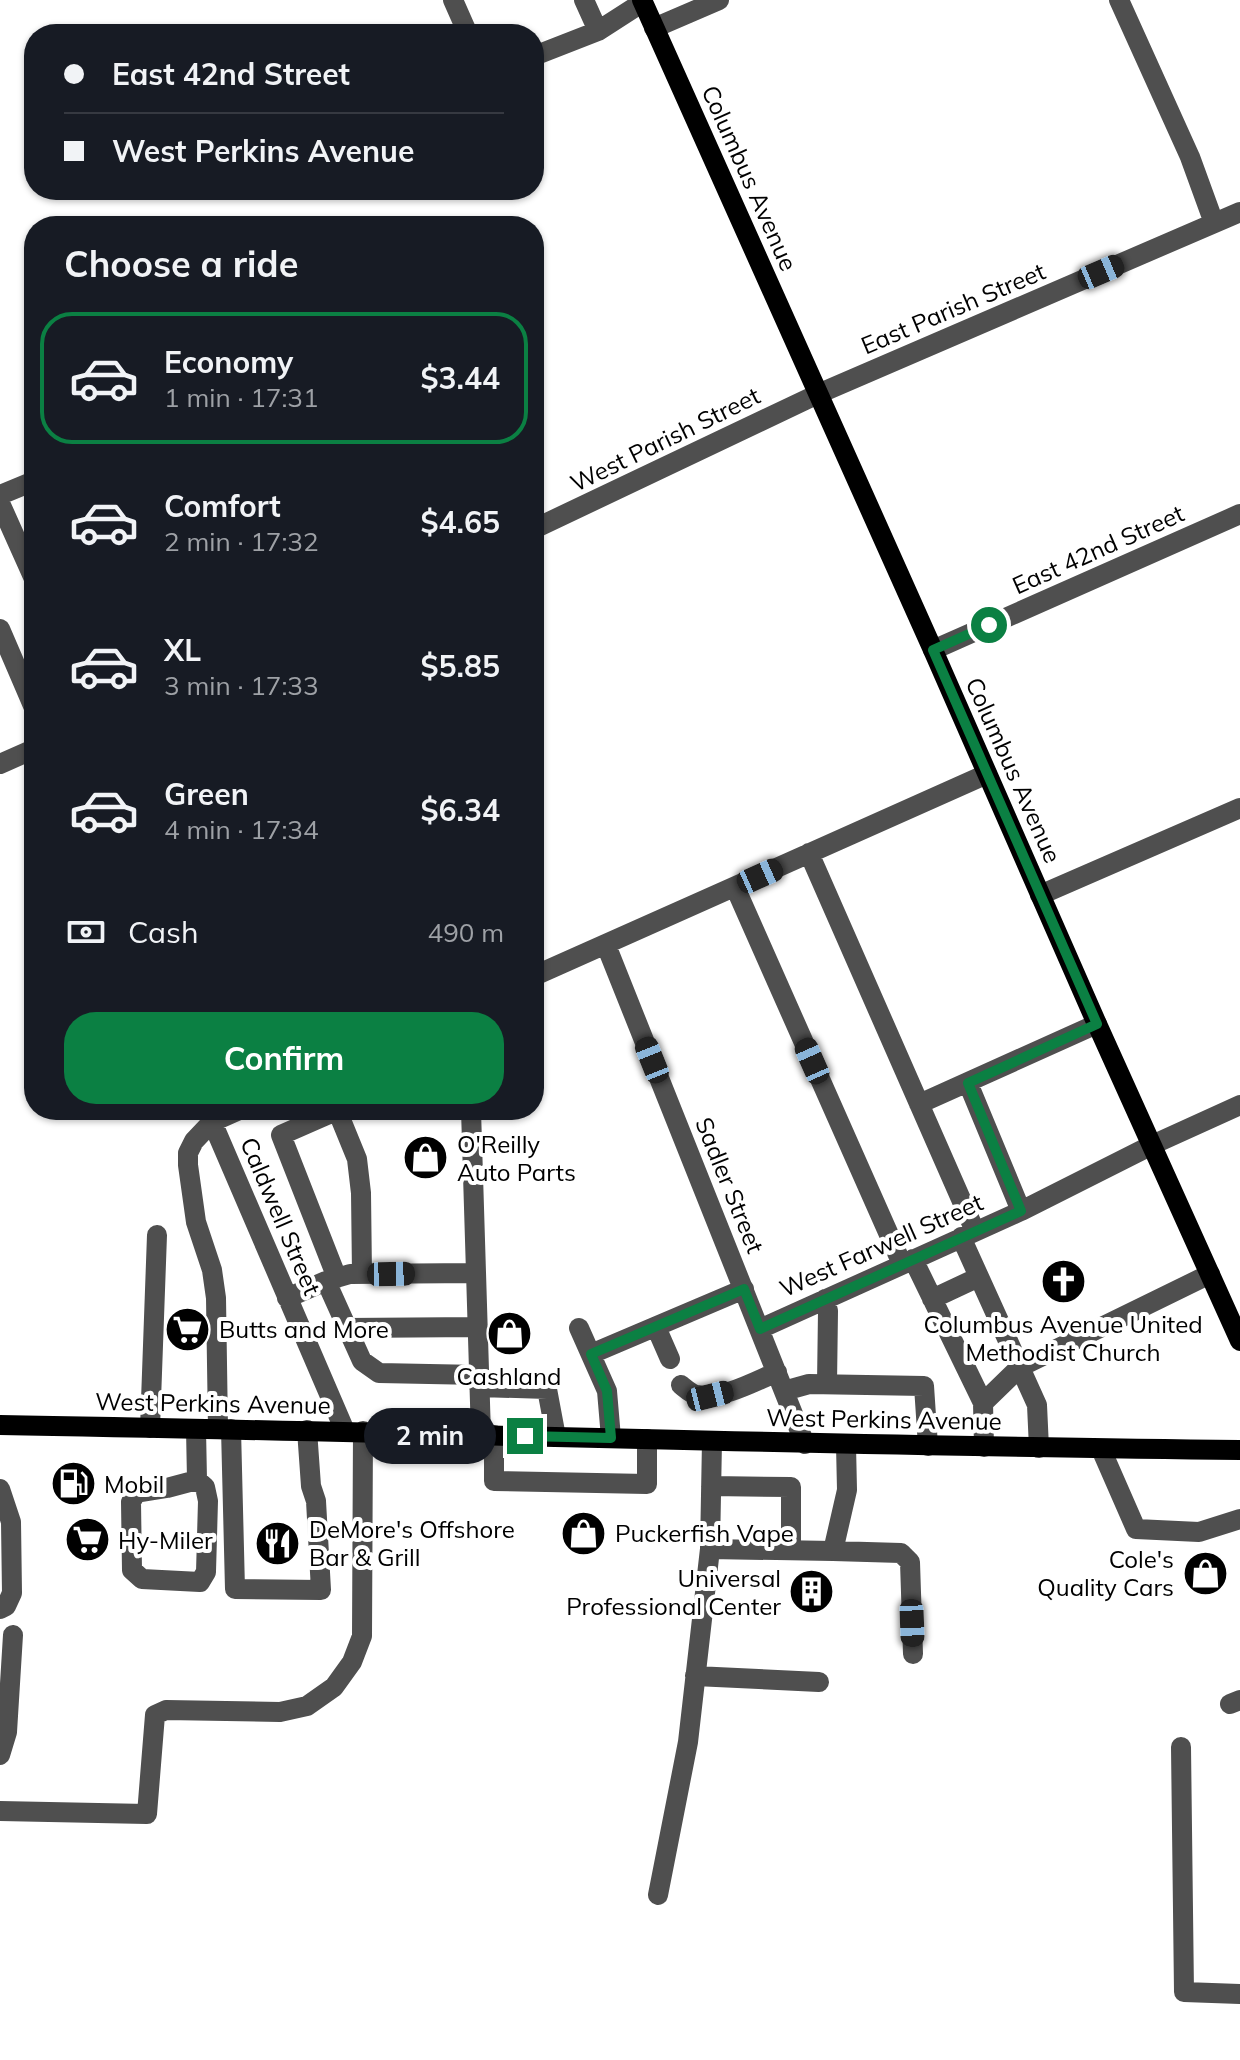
<!DOCTYPE html>
<html lang="en">
<head>
<meta charset="utf-8">
<style>
  body { margin:0; font-family:Mulish,sans-serif; background:#20242c; color:#f1f3f6; height:100vh; display:flex; flex-direction:column; font-size:30px; white-space:nowrap }
  * { box-sizing:border-box; margin:0 }
  p { font-size:26px; color:#9ea1a6 }
  .icon { flex:none; width:44px; height:44px; fill:none; stroke:currentColor; stroke-width:2; stroke-linecap:round; stroke-linejoin:round }
  .map { position:relative; flex:1; overflow:hidden }
  .details { position:absolute; left:24px; top:216px; width:520px; height:904px; display:flex; flex-direction:column; background:#171b24; border-radius:32px; box-shadow:0 2px 6px #0004 }
  .details>* { flex:none }
  .guide { position:absolute; left:24px; top:24px; width:520px; height:176px; border-radius:32px; box-shadow:0 2px 6px #0004; display:grid; align-content:center; height:176px; padding:0 40px; background:#171b24 }
  .end { position:absolute; width:36px; height:36px; margin:-18px; border:10px solid #0b8043; background:#fff; box-shadow:0 0 0 4px #fff }
  .from { border-radius:50% }
  .bubble { position:absolute; height:56px; border-radius:28px; background:#171b24; box-shadow:0 2px 6px #0004; font-size:26px; font-weight:700; line-height:56px; text-align:center }
  .car { position:absolute; width:24px; height:48px; margin:-24px -12px; border-radius:10px; box-shadow:0 0 6px 2px #0007; background:linear-gradient(#222 24%,#8ab4d8 0 40%,#222 0 76%,#8ab4d8 0 86%,#222 0) }
  .guide b { display:flex; align-items:center; gap:28px; height:76px; font-size:30px }
  .guide b+b { border-top:2px solid #363941 }
  .guide i { width:20px; height:20px; background:#f1f3f6 }
  ul { padding:0; list-style:none }
  li { display:flex; align-items:center; gap:24px; height:132px; margin:0 16px 12px; padding:0 24px; border:4px solid transparent; border-radius:32px }
  li div { flex:1 }
  li b { display:block; font-size:30px }
  li em { font-style:normal; font-weight:700 }
  li.active { border-color:#0b8043 }
  li>.icon { width:72px; height:72px; stroke-width:1.5 }
  h2 { padding:0 40px; font-size:36px; line-height:96px }
  .pay { display:flex; align-items:center; gap:20px; height:88px; padding:0 40px; font-size:30px }
  .pay p { margin-inline-start:auto }
  .action { display:flex; gap:16px; margin-top:auto; padding:16px 40px }
  .action a { flex:1; height:92px; border-radius:32px; background:#0b8043; color:#fff; font-size:32px; font-weight:700; line-height:92px; text-align:center }
  .map>svg:first-child { display:block }
</style>
</head>
<body>
<div class="map">
<svg width="1240" height="2060" viewBox="0 0 1240 2060">
  <rect width="100%" height="100%" fill="#fff"/>
  <g fill="none" stroke-linecap="round" stroke-linejoin="round">
    <path stroke="#4f4f4f" stroke-width="20" d="M453,0l15,34
      M584,0l14,31
      M1119,0l71,157 24,66
      M654,28l65,-28
      M534,56l64,-25 45,-29
      M0,495l34,-14
      M0,503l34,76
      M534,529l284,-135 422,-182
      M0,629l34,79
      M933,650l307,-136
      M0,764l34,-15
      M809,853l166,378
      M735,887l167,377
      M1040,895l200,-87
      M606,945l199,499
      M534,976l453,-202
      M968,1083l53,128
      M919,1104l178,-80
      M207,1110l138,321
      M337,1110l20,49 4,34 1,81
      M471,1110l10,325
      M961,1237l76,168 2,43
      M913,1259l70,144 1,44
      M337,1278l-56,-143 57,-25
      M326,1281l36,80 17,12 100,2
      M287,1298l39,-17 24,-7 126,-1
      M825,1299l3,12 -1,73
      M932,1299l47,-22
      M656,1327l14,32
      M347,1328l131,-1
      M579,1328l28,63 4,47
      M760,1329l261,-118 131,-66 88,-40
      M591,1354l153,-65
      M681,1385c5,4 10,9 16,10 22,6 59,-14 80,-23
      M479,1387l68,2 9,48
      M784,1391l25,-7 115,2 4,60
      M983,1403l37,-36 190,-93
      M150,1428l7,-193
      M196,1429l1,51 8,7 3,14 -2,71 -6,10 -58,-3 -10,-9 -1,-68 5,-9 31,-5 30,-8
      M218,1429l-2,-131 -4,-28 -16,-48 -8,-57v-12l6,-12 18,-19 27,-12
      M231,1429l4,160 86,1 -5,-89 -5,-15 -4,-56
      M494,1435v46l153,3v-45
      M1101,1449l35,80 63,3 41,-13
      M711,1486l80,1v63
      M0,1489l11,33 1,71 -6,13 -6,3
      M710,1549l123,2 14,-61 -1,-45
      M833,1551l68,2 9,9 3,92
      M695,1676l124,6
      M1230,1704l10,-4
      M1181,1747l3,245 56,2
      M0,1755l7,-23 6,-97
      M0,1811l147,3 8,-99 11,-5 114,2 27,-6 27,-19 18,-25 10,-26 1,-205
      M658,1895l30,-153 22,-193 2,-108"/>
    <path stroke="#000" stroke-width="20" d="M642,0l291,650 164,374 143,317
      M0,1425c413,7 827,21 1240,25"/>
  </g>
  <g fill="none" stroke-linecap="round" stroke-linejoin="round">
    <path stroke="#0b8043" stroke-width="10" d="M525,1436l86,2 -4,-47 -16,-37 153,-65 16,40 261,-118 -53,-128 129,-59 -164,-374 56,-25"/>
  </g>
  <defs>
    <symbol id="shop-disc" viewBox="-11 -11 22 22"><circle r="9.5" fill="#000" stroke="#fff"/><path d="M-5-2.5h2.3a2.7 3.5 0 0 1 5.4 0H5L5.5 6h-11ZM-1.5-2.5h3a1.5 2.3 0 0 0-3 0Z" fill="#fff"/></symbol>
    <symbol id="church-disc" viewBox="-11 -11 22 22"><circle r="9.5" fill="#000" stroke="#fff"/><path d="M-1.2-6h2.4v3.5h3.3v2.4h-3.3V6h-2.4V-.1h-3.3v-2.4h3.3Z" fill="#fff"/></symbol>
    <symbol id="supermarket-disc" viewBox="-11 -11 22 22"><circle r="9.5" fill="#000" stroke="#fff"/><path d="M-6-5.5h2.5l.6 2H6L4.5 2H-2.5L-4.4-4H-6ZM-1.5 3.2a1.3 1.3 0 1 0 .1 0ZM3 3.2a1.3 1.3 0 1 0 .1 0Z" fill="#fff"/></symbol>
    <symbol id="fuel-disc" viewBox="-11 -11 22 22"><circle r="9.5" fill="#000" stroke="#fff"/><path d="M-5.5-6h7V0h2V4h1.3V-2.5L3-4.5l.8-.8L6-3V5H2.5V1h-1V6h-7ZM-4.2-4.7v3.2H.2V-4.7Z" fill="#fff"/></symbol>
    <symbol id="restaurant-disc" viewBox="-11 -11 22 22"><circle r="9.5" fill="#000" stroke="#fff"/><path d="M-5-6h1v4h1v-4h1v4h1v-4h1v5L-1.5 .5V6h-2V.5L-5-1ZM5-6V6H3V1.5H1.5Q1.5-4 5-6Z" fill="#fff"/></symbol>
    <symbol id="building-disc" viewBox="-11 -11 22 22"><circle r="9.5" fill="#000" stroke="#fff"/><path d="M-4-6H4V6H1V3H-1V6H-4ZM-2.5-4.3h1.7v1.8h-1.7ZM.8-4.3h1.7v1.8H.8ZM-2.5-1h1.7V.8h-1.7ZM.8-1h1.7V.8H.8Z" fill="#fff"/></symbol>
  </defs>
  <g fill-rule="evenodd">
    <use href="#shop-disc" x="400" y="1132" width="51" height="51"/>
    <use href="#church-disc" x="1038" y="1256" width="51" height="51"/>
    <use href="#supermarket-disc" x="162" y="1304" width="51" height="51"/>
    <use href="#shop-disc" x="484" y="1308" width="51" height="51"/>
    <use href="#fuel-disc" x="48" y="1458" width="51" height="51"/>
    <use href="#shop-disc" x="558" y="1508" width="51" height="51"/>
    <use href="#supermarket-disc" x="62" y="1514" width="51" height="51"/>
    <use href="#restaurant-disc" x="252" y="1518" width="51" height="51"/>
    <use href="#shop-disc" x="1180" y="1548" width="51" height="51"/>
    <use href="#building-disc" x="786" y="1566" width="51" height="51"/>
  </g>
  <g text-anchor="middle" dominant-baseline="central" stroke-width="8" stroke-linejoin="round" paint-order="stroke">
    <g font-size="24" fill="#000" stroke="#fff">
      <text transform="translate(750 178) rotate(66)">Columbus Avenue</text>
      <text transform="translate(953 308) rotate(-23)">East Parish Street</text>
      <text transform="translate(665 439) rotate(-26)">West Parish Street</text>
      <text transform="translate(1098 549) rotate(-24)">East 42nd Street</text>
      <text transform="translate(1014 770) rotate(66)">Columbus Avenue</text>
      <text transform="translate(730 1185) rotate(68)">Sadler Street</text>
      <text transform="translate(281 1216) rotate(67)">Caldwell Street</text>
      <text transform="translate(881 1245) rotate(-24)">West Farwell Street</text>
      <text transform="translate(213 1403) rotate(1)">West Perkins Avenue</text>
      <text transform="translate(884 1419) rotate(1)">West Perkins Avenue</text>
    </g>
    <g font-size="24" fill="#000" stroke="#fff" text-anchor="start">
      <text x="457" y="1144">O'Reilly<tspan x="457" dy="28">Auto Parts</tspan></text>
      <text x="1063" y="1324" text-anchor="middle">Columbus Avenue United<tspan x="1063" dy="28">Methodist Church</tspan></text>
      <text x="219" y="1329">Butts and More</text>
      <text x="509" y="1376" text-anchor="middle">Cashland</text>
      <text x="104" y="1484">Mobil</text>
      <text x="309" y="1529">DeMore's Offshore<tspan x="309" dy="28">Bar &amp; Grill</tspan></text>
      <text x="615" y="1533">Puckerfish Vape</text>
      <text x="118" y="1540">Hy-Miler</text>
      <text x="1174" y="1559" text-anchor="end">Cole's<tspan x="1174" dy="28">Quality Cars</tspan></text>
      <text x="781" y="1578" text-anchor="end">Universal<tspan x="781" dy="28">Professional Center</tspan></text>
    </g>
  </g>
</svg>
<i class="end from" style="left:989px;top:625px"></i>
<i class="end" style="left:525px;top:1436px"></i>
<div class="bubble" style="left:364px;top:1408px;width:132px">2 min</div>
<i class="car" style="left:1101px;top:272px;rotate:67deg"></i>
<i class="car" style="left:760px;top:876px;rotate:66deg"></i>
<i class="car" style="left:652px;top:1060px;rotate:338deg"></i>
<i class="car" style="left:812px;top:1061px;rotate:336deg"></i>
<i class="car" style="left:391px;top:1274px;rotate:89deg"></i>
<i class="car" style="left:710px;top:1396px;rotate:76deg"></i>
<i class="car" style="left:912px;top:1623px;rotate:178deg"></i>
<div class="guide">
<b><i class="from"></i>East 42nd Street</b>
<b><i></i>West Perkins Avenue</b>
</div>
<section class="details">
<h2>Choose a ride</h2>
<ul>
<li class="active"><svg class="icon" aria-label="car" viewBox="0 0 24 24"><path d="M5 17H2v-5l4-1 3-4h7l3 4 3 1v5h-3M9 17h6M6 11h13"/><circle cx="7" cy="17" r="2"/><circle cx="17" cy="17" r="2"/></svg><div><b>Economy</b><p>1 min · 17:31</p></div><em>$3.44</em></li>
<li><svg class="icon" aria-label="car" viewBox="0 0 24 24"><path d="M5 17H2v-5l4-1 3-4h7l3 4 3 1v5h-3M9 17h6M6 11h13"/><circle cx="7" cy="17" r="2"/><circle cx="17" cy="17" r="2"/></svg><div><b>Comfort</b><p>2 min · 17:32</p></div><em>$4.65</em></li>
<li><svg class="icon" aria-label="car" viewBox="0 0 24 24"><path d="M5 17H2v-5l4-1 3-4h7l3 4 3 1v5h-3M9 17h6M6 11h13"/><circle cx="7" cy="17" r="2"/><circle cx="17" cy="17" r="2"/></svg><div><b>XL</b><p>3 min · 17:33</p></div><em>$5.85</em></li>
<li><svg class="icon" aria-label="car" viewBox="0 0 24 24"><path d="M5 17H2v-5l4-1 3-4h7l3 4 3 1v5h-3M9 17h6M6 11h13"/><circle cx="7" cy="17" r="2"/><circle cx="17" cy="17" r="2"/></svg><div><b>Green</b><p>4 min · 17:34</p></div><em>$6.34</em></li>
</ul>
<div class="pay"><svg class="icon" aria-label="cash" viewBox="0 0 24 24"><path d="M3 7h18v10H3z"/><circle cx="12" cy="12" r="2"/></svg>Cash<p>490 m</p></div>
<div class="action"><a>Confirm</a></div>
</section>
</div>
</body>
</html>
